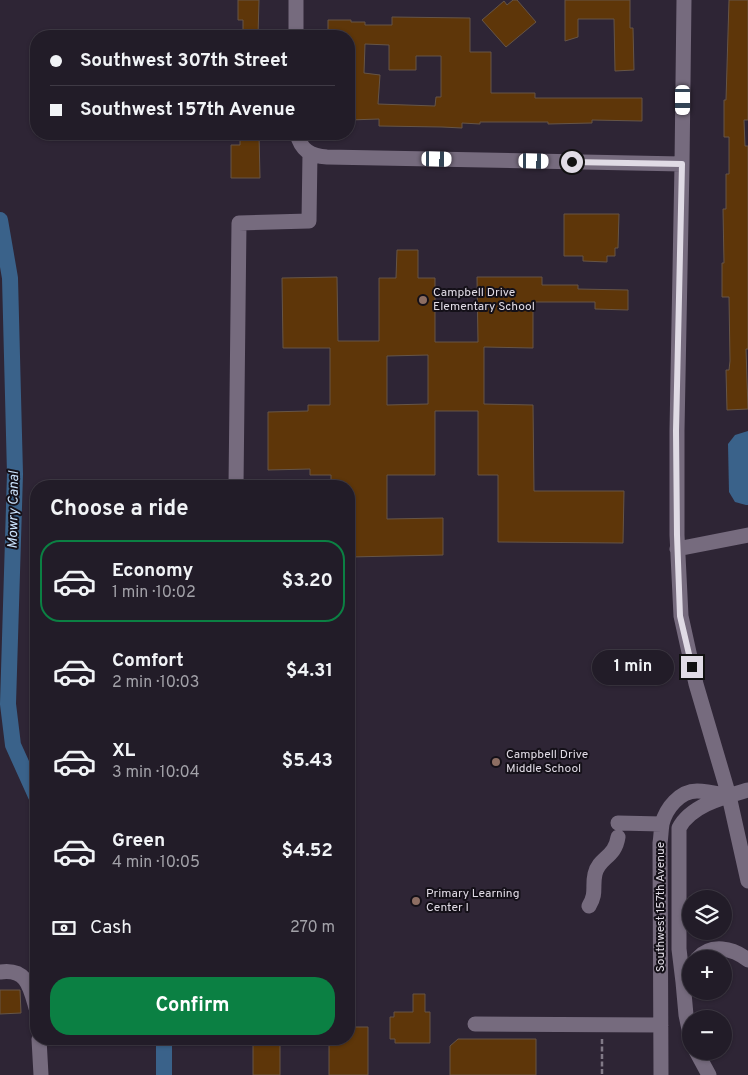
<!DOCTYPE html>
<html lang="en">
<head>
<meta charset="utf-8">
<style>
  body { margin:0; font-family:Overpass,sans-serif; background:#2a2530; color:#f1f3f6; height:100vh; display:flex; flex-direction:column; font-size:19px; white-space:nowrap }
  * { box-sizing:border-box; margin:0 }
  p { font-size:16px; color:#a2a1a8 }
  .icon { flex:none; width:28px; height:28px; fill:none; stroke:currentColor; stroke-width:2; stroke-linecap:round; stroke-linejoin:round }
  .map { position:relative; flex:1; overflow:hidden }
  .panel { position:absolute; left:30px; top:480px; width:325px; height:565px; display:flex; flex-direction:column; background:#221c28; border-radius:20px; box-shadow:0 1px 4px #0004,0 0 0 1px #3f3a45 }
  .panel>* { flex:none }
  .banner { position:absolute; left:30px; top:30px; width:325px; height:110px; border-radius:20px; box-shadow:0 1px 4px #0004,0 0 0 1px #3f3a45; display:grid; align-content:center; height:110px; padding:0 20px; background:#221c28 }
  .controls { position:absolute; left:682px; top:890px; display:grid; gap:10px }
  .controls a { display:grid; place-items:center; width:50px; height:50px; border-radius:50%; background:#221c28; box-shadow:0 1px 4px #0004,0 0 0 1px #3f3a45; font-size:25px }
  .end { position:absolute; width:22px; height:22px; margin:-11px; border:6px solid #e0dbe5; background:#111; box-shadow:0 0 0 2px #111 }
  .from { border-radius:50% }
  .bubble { position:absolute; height:35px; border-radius:18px; background:#221c28; box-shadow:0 1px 4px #0004,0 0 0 1px #3f3a45; font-size:16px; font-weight:700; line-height:35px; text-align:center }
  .car { position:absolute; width:15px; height:30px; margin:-15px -8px; border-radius:6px; box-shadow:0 0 4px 1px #0007; background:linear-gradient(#fff 24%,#345 0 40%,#fff 0 76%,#345 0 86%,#fff 0) }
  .banner b { display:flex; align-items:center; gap:18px; height:48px; font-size:19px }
  .banner b+b { border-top:1px solid #3f3a45 }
  .banner i { width:12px; height:12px; background:#f1f3f6 }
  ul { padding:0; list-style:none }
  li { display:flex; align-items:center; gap:15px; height:82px; margin:0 10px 8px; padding:0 10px; border:2px solid transparent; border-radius:20px }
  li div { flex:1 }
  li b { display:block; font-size:19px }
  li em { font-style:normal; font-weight:700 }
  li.current { border-color:#0b8043 }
  li>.icon { width:45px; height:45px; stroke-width:1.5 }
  h2 { padding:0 20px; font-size:22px; line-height:60px }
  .pay { display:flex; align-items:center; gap:12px; height:55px; padding:0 20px; font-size:19px }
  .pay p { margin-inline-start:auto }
  .button { display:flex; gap:10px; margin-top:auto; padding:10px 20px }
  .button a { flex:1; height:58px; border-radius:20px; background:#0b8043; color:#fff; font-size:20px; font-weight:700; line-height:58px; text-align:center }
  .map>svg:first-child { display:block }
</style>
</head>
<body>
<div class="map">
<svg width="748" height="1075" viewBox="0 0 748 1075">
  <rect width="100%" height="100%" fill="#2e2535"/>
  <path fill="#3a628a" d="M748,431v74h-2l-11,-3 -6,-10 -1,-48 7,-9z"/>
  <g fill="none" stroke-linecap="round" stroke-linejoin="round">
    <path stroke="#3a628a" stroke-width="16" d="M0,220l10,58 5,196 -7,230 5,41 23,51
      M164,1039v36"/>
  </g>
  <path fill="#5e3609" stroke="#665547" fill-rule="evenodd" d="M238,0h21l-1,36h-15v-16h-5z
    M513,0h4l19,22 -30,25 -24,-27 22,-19 3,4z
    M565,0h65v28h3l1,42 -19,1 -1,-52h-36v18l-13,4z
    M729,0h19v120h-4l1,26h3v203h-2l2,60 -21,1 -1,-40h3l1,-9 -1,-64h-7v-34h2l-1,-54h3v-35h3v-37h-5v-37h2z
    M392,17l78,1v34h21v41h44v5h107v23l-50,-1v3l-44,1v-2h-68v2l-18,-1v5l-20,-1 -63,-1v-7l-30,1v-84h-21v-16h23v2h14v3h27zM365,44l24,1v25h27v-14h25v41h-5l-1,9 -57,-2 2,-29 -16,-2z
    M240,134h19l1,44h-29v-33h9z
    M564,214h55l-1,34h-3v8h-8v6l-24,-1v-5h-19z
    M397,250h21v28h17v64h43l-1,-65h65v8h36v4l50,1v20l-33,-1v-7h-62v46l-49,-1v57l49,1 1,86h90l-1,52 -125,-1v-67h-20v-64h-43v64h-48v44l56,-1v37l-94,2v-71h-18v-11h-21v-6l-42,1v-58l40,-1v-6h22v-57h-47l-1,-70 55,-1 1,64h41v-63h17zM428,355v49l-41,1v-49z
    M0,990h20l1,23 -21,1z
    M413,994h12v18h5v31h-35v-4h-5v-22h4v-5h19z
    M349,1027h19v48h-39v-36h20z
    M458,1039h78v36h-86v-29z
    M253,1041h27v34h-27z"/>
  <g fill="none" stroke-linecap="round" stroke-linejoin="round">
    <path stroke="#817a87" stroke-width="2.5" stroke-dasharray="5 2.5" stroke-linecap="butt" d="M602,1039v36"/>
    <path stroke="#766b7e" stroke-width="15" d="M684,0l-2,164 -5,267v104l4,81 15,68 33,112 19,85
      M296,36v-36
      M297,134c4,16 13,22 30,23l355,7
      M236,486l3,-263 70,-2 1,-68
      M677,549l71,-14
      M618,823l44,1
      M589,906c8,-13 3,-19 6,-32 4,-17 20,-16 23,-37
      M697,959c14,-16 36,-11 51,1
      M0,972c27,-4 30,15 36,36
      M475,1024l186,1
      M39,1039l2,36
      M691,1039l-5,-24 -3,-33 -4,-33v-121c12,-23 45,-31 69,-38
      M696,1051l13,24
      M661,1075l-1,-232c1,-6 1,-13 2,-19 4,-16 18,-33 35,-33 11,0 22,3 32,5"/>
  </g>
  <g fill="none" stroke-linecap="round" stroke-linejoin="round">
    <path stroke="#e0dbe5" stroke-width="6" d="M572,162l110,2 -6,267 1,104 3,81 12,51"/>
  </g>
  <g fill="#8d6e63" stroke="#141018" stroke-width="2">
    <circle cx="423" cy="300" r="5"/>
    <circle cx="496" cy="762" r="5"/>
    <circle cx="416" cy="901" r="5"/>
  </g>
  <g text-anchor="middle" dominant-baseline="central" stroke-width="4" stroke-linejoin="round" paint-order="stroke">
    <g font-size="12" fill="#e0dbe5" stroke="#141018" text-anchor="start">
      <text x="433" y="293">Campbell Drive<tspan x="433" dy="14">Elementary School</tspan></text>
      <text x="506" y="755">Campbell Drive<tspan x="506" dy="14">Middle School</tspan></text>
      <text x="426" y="894">Primary Learning<tspan x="426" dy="14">Center I</tspan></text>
    </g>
    <g font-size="12" fill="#e0dbe5" stroke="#141018">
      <text transform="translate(661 907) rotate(-90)">Southwest 157th Avenue</text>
    </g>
    <g font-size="14" font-style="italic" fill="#cae2fc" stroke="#141018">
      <text transform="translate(14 510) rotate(-89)">Mowry Canal</text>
    </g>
  </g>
</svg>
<div class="controls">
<a><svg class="icon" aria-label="layers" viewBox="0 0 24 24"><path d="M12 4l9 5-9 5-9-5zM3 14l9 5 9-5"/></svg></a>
<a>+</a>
<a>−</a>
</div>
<i class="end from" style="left:572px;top:162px"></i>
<i class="end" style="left:692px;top:667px"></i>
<div class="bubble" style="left:592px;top:650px;width:82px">1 min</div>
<i class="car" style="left:683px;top:100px;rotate:180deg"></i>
<i class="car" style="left:437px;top:159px;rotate:91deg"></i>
<i class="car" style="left:534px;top:161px;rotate:91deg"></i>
<div class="banner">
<b><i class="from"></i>Southwest 307th Street</b>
<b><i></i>Southwest 157th Avenue</b>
</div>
<section class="panel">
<h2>Choose a ride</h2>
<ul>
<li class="current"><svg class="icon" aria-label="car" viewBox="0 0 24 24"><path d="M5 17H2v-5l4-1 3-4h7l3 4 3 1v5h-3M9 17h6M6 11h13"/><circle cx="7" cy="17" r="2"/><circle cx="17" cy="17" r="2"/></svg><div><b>Economy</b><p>1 min · 10:02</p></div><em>$3.20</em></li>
<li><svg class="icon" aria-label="car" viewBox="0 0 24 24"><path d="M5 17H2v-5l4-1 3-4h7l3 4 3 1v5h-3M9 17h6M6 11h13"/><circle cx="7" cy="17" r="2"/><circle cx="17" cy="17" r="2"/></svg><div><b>Comfort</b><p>2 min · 10:03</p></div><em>$4.31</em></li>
<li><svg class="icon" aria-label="car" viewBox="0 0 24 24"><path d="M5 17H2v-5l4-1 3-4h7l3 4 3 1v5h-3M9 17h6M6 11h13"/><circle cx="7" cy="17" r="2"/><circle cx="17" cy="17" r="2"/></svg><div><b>XL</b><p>3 min · 10:04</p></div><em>$5.43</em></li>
<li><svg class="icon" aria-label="car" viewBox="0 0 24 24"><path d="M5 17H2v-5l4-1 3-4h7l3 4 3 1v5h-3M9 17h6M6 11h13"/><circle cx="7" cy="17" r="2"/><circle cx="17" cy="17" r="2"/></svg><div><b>Green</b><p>4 min · 10:05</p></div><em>$4.52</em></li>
</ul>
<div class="pay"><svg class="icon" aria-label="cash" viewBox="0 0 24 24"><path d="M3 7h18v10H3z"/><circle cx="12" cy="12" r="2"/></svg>Cash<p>270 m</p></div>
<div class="button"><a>Confirm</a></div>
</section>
</div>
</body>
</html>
